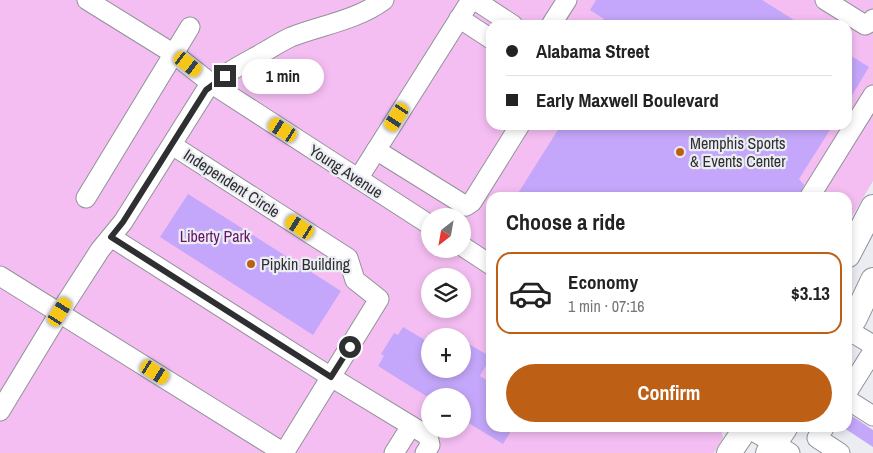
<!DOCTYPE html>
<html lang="en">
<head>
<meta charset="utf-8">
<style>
  body { margin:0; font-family:"Archivo Narrow",sans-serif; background:#f2f2f2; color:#222; height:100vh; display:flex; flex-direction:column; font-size:19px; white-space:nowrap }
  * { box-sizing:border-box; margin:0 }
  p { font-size:16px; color:#767676 }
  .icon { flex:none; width:28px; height:28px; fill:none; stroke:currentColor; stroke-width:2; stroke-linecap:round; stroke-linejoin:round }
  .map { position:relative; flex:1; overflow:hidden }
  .details { position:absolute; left:486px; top:192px; width:366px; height:240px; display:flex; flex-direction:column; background:#fff; border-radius:15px; box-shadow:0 2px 8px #0003 }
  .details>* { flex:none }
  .top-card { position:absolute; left:486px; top:20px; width:366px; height:110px; border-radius:15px; box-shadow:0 2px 8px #0003; display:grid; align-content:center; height:110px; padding:0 20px; background:#fff }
  .needle { width:32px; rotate:211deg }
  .fabs { position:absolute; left:421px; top:208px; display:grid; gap:10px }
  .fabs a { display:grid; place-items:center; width:50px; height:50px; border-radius:50%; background:#fff; box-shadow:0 2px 8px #0003; font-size:25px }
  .end { position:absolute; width:22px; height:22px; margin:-11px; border:6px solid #2e2f31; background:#fff; box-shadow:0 0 0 2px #fff }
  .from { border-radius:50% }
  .bubble { position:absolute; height:35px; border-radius:18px; background:#fff; box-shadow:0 2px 8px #0003; font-size:16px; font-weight:700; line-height:35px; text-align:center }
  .car { position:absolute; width:15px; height:30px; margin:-15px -8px; border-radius:6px; box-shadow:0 0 4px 1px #0007; background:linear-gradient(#f5c518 24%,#345 0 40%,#f5c518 0 76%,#345 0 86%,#f5c518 0) }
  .top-card b { display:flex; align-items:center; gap:18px; height:48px; font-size:19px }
  .top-card b+b { border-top:1px solid #e0e0e0 }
  .top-card i { width:12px; height:12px; background:#222 }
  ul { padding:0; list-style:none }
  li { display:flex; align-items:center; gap:15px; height:82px; margin:0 10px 8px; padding:0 10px; border:2px solid transparent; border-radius:15px }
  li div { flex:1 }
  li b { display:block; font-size:19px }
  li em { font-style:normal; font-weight:700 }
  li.selected { border-color:#be5f16 }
  li>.icon { width:45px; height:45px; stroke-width:1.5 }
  h2 { padding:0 20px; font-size:22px; line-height:60px }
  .action { display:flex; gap:10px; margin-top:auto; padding:10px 20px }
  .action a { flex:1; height:58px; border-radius:30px; background:#be5f16; color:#fff; font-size:20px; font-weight:700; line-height:58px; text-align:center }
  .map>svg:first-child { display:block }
</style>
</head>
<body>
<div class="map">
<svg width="873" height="453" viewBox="0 0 873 453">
  <rect width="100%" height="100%" fill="#ebedf3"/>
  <path fill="#f4bef2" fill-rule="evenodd" d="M0,0h873v181l-25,42v-25h-357v230h231l-1,2 2,8 -9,15h-714zM491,25h357v100h-357zM430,216h32v33h-32zM430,276h32v33h-32zM430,336h32v33h-32zM430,396h32v33h-32z"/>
  <path fill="#c4a7fa" d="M596,0h166l40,25h-202l4,-6 -14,-9z
    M848,54l21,13 -21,35z
    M561,125h272l-34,54 5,6 -6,13h-283z
    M188,194l153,97 -28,44 -153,-98z
    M403,327l27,16v26h32v-29l29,17 -11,19 11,7v45h22l-10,16 -41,-25v-23h-36l-48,-30 6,-10 -3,-2 13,-21 4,2z
    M852,416l21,14v17l-29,-19h4v-5z"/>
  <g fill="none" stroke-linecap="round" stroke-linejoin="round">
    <defs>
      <path id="minor" d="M87,0l87,54 38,30 218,141
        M475,0l38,25
        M825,0l40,25 6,-3 2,-3
        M459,18l32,21
        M551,25l16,-25
        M172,145l176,113 7,22 24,19 -95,154
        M376,150l90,56 6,-4 48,-77
        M358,179l113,-179
        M86,198l104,-171
        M809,198l64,-103
        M111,237l220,140 97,59 2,9 -5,8
        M462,246l29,19
        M0,276l284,177
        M848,330l25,15
        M848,391l25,-40
        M848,400l25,16
        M0,411l60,-99 40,-62 23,-28 83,-132c16,-16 39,-27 58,-38 9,-5 18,-11 27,-15 31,-12 66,-17 93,-37
        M748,428l42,25
        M824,428l-7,10 23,15
        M394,453l17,-27"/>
      <path id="major" d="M848,255l25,-48
        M848,329l7,-11 18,-38
        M729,453l17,-25
        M768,453l17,-25"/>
    </defs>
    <use href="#minor" stroke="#919298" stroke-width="21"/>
    <use href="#major" stroke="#919298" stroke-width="26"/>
    <use href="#minor" stroke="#fff" stroke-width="19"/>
    <use href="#major" stroke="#fff" stroke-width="24"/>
  </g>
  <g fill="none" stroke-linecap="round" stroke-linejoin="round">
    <path stroke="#2e2f31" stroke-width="6" d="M225,76l-19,14 -83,132 -12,15 220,140 19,-30"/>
  </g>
  <g fill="#be5f16" stroke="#ebedf3" stroke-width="2">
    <circle cx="680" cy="152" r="5"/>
    <circle cx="251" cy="264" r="5"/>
  </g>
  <g text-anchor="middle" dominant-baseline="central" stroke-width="4.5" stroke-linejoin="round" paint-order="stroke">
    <g font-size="16" fill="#2e2f31" stroke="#ebedf3" text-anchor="start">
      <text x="690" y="143">Memphis Sports<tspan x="690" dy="18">&amp; Events Center</tspan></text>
      <text x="261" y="264">Pipkin Building</text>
    </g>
    <g font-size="16" fill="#2e2f31" stroke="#ebedf3">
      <text transform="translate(346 171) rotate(33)">Young Avenue</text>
      <text transform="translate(232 183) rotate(33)">Independent Circle</text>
    </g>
    <g font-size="16" fill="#671467" stroke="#ebedf3">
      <text x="215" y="236">Liberty Park</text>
    </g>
  </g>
</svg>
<div class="fabs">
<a><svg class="needle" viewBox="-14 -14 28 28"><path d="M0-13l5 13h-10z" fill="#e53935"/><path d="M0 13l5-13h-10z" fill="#767676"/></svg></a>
<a><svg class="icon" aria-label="layers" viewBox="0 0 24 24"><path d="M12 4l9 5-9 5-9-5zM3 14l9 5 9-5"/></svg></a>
<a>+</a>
<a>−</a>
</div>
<i class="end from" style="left:350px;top:347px"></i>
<i class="end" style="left:225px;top:76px"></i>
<div class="bubble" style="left:242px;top:59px;width:82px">1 min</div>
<i class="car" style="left:188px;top:64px;rotate:128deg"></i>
<i class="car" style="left:397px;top:117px;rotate:213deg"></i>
<i class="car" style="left:283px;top:130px;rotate:303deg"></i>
<i class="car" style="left:300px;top:227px;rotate:303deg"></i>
<i class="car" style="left:60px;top:312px;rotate:32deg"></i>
<i class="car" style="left:155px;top:372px;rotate:122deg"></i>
<div class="top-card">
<b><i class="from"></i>Alabama Street</b>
<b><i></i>Early Maxwell Boulevard</b>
</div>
<section class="details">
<h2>Choose a ride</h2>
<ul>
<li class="selected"><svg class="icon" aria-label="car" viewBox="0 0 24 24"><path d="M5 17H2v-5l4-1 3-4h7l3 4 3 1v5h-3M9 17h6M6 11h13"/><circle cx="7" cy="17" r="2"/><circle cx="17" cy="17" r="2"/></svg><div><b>Economy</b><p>1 min · 07:16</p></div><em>$3.13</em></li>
</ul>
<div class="action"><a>Confirm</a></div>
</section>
</div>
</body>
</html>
